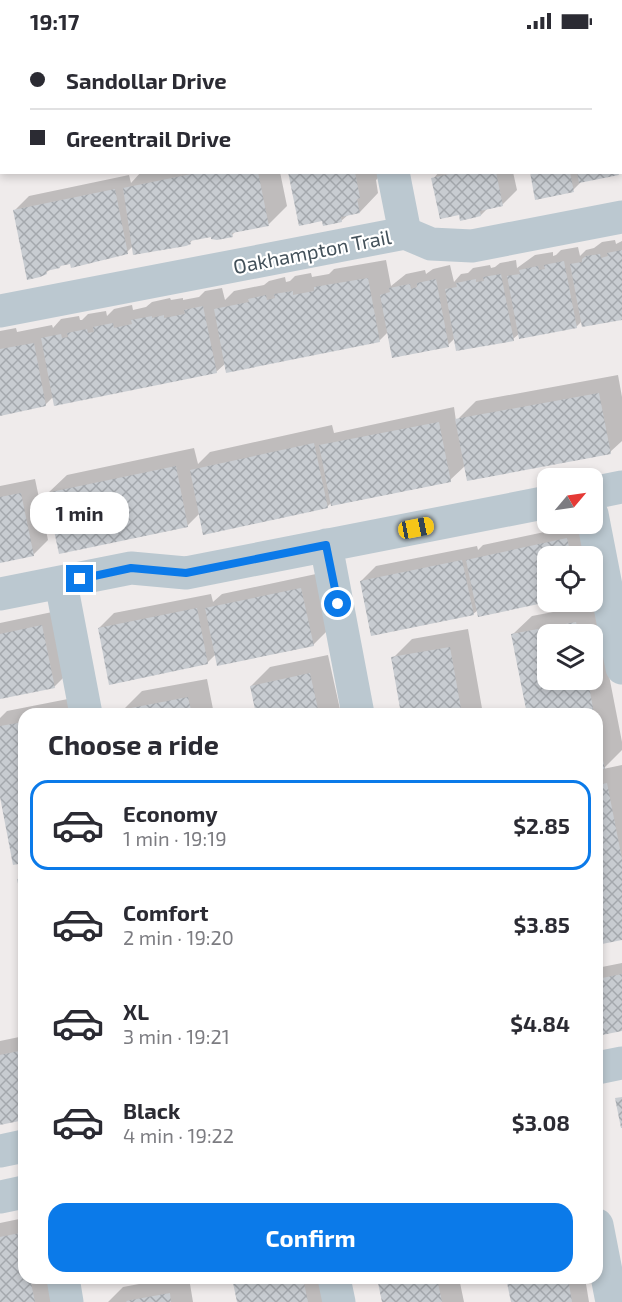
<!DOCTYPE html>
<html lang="en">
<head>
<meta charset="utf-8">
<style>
  body { margin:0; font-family:"Exo 2",sans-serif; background:#f7f7f7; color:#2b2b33; height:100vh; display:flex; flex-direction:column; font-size:22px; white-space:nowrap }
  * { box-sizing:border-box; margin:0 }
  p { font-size:20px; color:#7c7c81 }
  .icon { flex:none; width:33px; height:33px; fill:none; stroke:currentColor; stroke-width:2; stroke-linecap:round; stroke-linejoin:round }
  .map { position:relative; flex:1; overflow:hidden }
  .panel { position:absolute; left:18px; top:666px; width:585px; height:576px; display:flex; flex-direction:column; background:#fff; border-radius:18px; box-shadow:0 3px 9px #0003 }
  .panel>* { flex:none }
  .hud { position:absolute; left:0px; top:0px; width:622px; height:132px; box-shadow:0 3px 9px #0003; display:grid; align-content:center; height:132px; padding:0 30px; background:#fff }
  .needle { width:39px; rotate:61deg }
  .controls { position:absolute; left:537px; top:426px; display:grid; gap:12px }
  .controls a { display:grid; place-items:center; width:66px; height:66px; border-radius:12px; background:#fff; box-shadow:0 3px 9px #0003; font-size:30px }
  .end { position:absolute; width:27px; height:27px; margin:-14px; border:8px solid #0b7ae9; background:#fff; box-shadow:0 0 0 3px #fff }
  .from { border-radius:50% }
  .bubble { position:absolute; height:42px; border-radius:18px; background:#fff; box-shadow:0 3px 9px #0003; font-size:20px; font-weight:700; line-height:42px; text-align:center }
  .car { position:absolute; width:18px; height:36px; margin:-18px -9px; border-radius:8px; box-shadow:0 0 4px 2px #0007; background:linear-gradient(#f5c518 24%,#345 0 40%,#f5c518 0 76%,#345 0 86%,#f5c518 0) }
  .hud b { display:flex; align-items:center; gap:21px; height:57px; font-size:22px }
  .hud b+b { border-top:2px solid #e1e1e2 }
  .hud i { width:15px; height:15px; background:#2b2b33 }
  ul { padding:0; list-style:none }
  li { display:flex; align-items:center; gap:18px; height:90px; margin:0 12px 9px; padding:0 18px; border:3px solid transparent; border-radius:18px }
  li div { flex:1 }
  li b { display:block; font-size:22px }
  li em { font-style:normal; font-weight:700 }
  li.current { border-color:#0b7ae9 }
  li>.icon { width:54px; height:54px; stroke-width:1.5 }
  h2 { padding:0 30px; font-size:27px; line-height:72px }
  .action { display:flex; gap:12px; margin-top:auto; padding:12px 30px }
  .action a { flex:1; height:69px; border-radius:18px; background:#0b7ae9; color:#fff; font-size:24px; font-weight:700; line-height:69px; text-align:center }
  .status { display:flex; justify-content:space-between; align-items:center; height:42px; padding:0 30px; background:#fff; direction:ltr }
  .status svg { height:16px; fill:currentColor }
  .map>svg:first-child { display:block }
</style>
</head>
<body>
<div class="status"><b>19:17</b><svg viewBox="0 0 49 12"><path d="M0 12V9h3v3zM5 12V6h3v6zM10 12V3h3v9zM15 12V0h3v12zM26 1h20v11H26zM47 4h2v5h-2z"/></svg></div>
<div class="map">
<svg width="622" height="1260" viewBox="0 0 622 1260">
  <defs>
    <pattern id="building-cross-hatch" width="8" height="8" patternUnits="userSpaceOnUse" patternTransform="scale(1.5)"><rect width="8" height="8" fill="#c8ccd1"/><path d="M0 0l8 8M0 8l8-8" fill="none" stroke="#a4a8ad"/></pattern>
  </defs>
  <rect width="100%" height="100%" fill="#efebeb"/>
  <path fill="#0003" fill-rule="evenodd" d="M192,0h62v2h-69z
    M263,0h87l1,2h-88z
    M398,0h84v2h-84z
    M2,48v56l-2,-7z
    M622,50v78l-1,1v-78z
    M141,130h139l7,34 -19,19 -32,6 -4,4h-20l-19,4 -3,4 -57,3 -6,6 -65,12 -2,3 -10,2 -4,4 -32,-62 15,-15 100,-21 2,8z
    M290,130h87l1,6 -2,2 2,13 -18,19 -12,3 -7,6z
    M439,130h74l4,18 -15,15 -14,3 -7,7 -21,-2 -27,-34z
    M531,130h88l-36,8 -10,10z
    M615,198l1,4 6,-3v77l-40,3 -6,6 -56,6 -7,6 -58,-1 -7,7 -59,-14 -10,10 -153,22 -10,9 -162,24 -9,9 -45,9v-83l16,-3 1,4 35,-7 1,3 8,-9 18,-3 1,4h2l6,-6 18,-3 1,5 7,-7 18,-4 1,5 13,-3 6,-5 18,-4 1,2 12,-2v2l16,-3 6,-6 17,-3 3,12 9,-9 30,-6 5,-4 16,-4 1,5 4,-1 5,-5 16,-3 1,4 17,-3 5,-5 52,-9 5,26 15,-12 19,-4 1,4 7,-5 17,-4 4,17 7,-8 7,-1 5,-5 17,-3 1,3 4,-1 5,-4 16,-3 1,8 18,-13 18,-3v4l3,-1 5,-5 17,-3 2,9 6,-6 8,-2 8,-6z
    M618,333l4,22v44l-12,11 -144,13 -16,15 -118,22 -5,5 -127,6 -13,13 -139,-33 19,-18 127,-27 4,16 12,-12 122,-27 2,8 120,-26 2,14 20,-20z
    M35,437l13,61 -15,15 -33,7v-76z
    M582,482l7,32h-41l-75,58 -112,-33 15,-15 101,-20 1,4 5,-5z
    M316,532l12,56 -15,15 -97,9 -9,9 -108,-35 15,-15 97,-19 2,8 9,-8z
    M595,562l27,138v8l-19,19 19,-4v174l-25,5v-230h-69l-15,-80 19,-18zM548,592h44v46h-44z
    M57,569l12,61 -15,15 -54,11v-75z
    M468,587l15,85h-80l-10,-56 19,-19z
    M328,613l13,59h-84l-6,-28 19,-19z
    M207,637l7,35h-90l-1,-4 19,-19z
    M73,656l4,16h-53v148l-24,-73v-71l7,-7z
    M622,921v67l-25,5v-67z
    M24,994v82l-24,6v-83z
    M24,1176v60h28l5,24h-57v-79z
    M95,1236h14l-13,3z
    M171,1236h18l4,24h-85l15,-15z
    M234,1236h91l5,24h-91z
    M378,1236h81l5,24h-81z
    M508,1236h77l4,24h-77z"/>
  <path fill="url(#building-cross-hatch)" d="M201,130h57l11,54 -37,7 1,4 -16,3 -6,-1v-2l-21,4 1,3 -5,2 -53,9 -10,-67z
    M288,130h67l5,26 -3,1 3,14 -19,4 1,5 -19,4 -1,-5 -23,5z
    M458,130h38l7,34 -23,5 1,5 -21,5 -1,-6 -19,4 -9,-41z
    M530,130h40l4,20 -39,8z
    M577,130h41l1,3 -40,8z
    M115,147l13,65 -57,14 -1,-4 -10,2v2l-14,3 1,3 -7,3 -13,3 -14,-70z
    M622,208v70l-40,7 -12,-63 12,-2v-3l4,-3 14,-2 1,4 7,-2 -1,-3z
    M564,219l13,67 -58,11 -12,-63 13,-2 -1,-4 19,-4 1,4 6,-1 -1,-4z
    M501,232l13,67 -58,10 -11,-62 12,-2 -1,-4 20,-4v3l8,-1 -1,-4z
    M368,236l12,64 -154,31 -12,-64 35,-7 -1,-3 18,-4 1,5 8,-2 -1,-4 19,-3v4l21,-4v-4z
    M436,237l13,68 -57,11 -12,-63 10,-3 -1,-4 21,-4 1,5 6,-2v-4z
    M203,264l14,67 -163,33 -13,-68 20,-4 1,4 6,-1 -1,-4 20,-4 1,4 6,-1 -1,-5 20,-4 1,5 18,-4 -1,-4 21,-4v2l12,-3v3l21,-4 -1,-4z
    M34,301l12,63 -46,10v-67z
    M599,351l12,61 -144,27 -12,-62z
    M439,380l12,60 -120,24 -12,-61z
    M314,401l14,65 -125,27 -13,-65z
    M176,424l12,61 -129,27 -13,-61z
    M21,451l13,63 -34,7v-66z
    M567,496l4,18h-23v46l-70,15 -12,-57z
    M462,518l12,55 -103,21 -11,-55z
    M301,546l13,58 -97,20 -12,-58z
    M197,566l11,56 -99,21 -11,-57z
    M576,580l3,12h-31v46h40l6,34h-67l-16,-80z
    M42,583l13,63 -55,11v-65z
    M450,605l12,67h-61l-10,-57z
    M310,631l9,41h-63l-6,-28z
    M188,655l4,17h-70l-1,-4z
    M24,680v141l-11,2 -13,-68v-71z
    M597,691l8,36 -8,1z
    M607,741l15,76v81l-25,5v-160z
    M24,836v30h-1l-6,-29z
    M622,932v57l-25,5v-57z
    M24,1008v70l-24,5v-70z
    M622,1055v31h-1l-6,-30z
    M20,1191l4,18v27h6l5,24h-35v-65z
    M232,1236h71l5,24h-71z
    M377,1236h60l5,24h-60z
    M506,1236h62l4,24h-61z
    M170,1251l1,9h-44l-1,-1z"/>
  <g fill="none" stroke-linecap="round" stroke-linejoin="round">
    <path stroke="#bbc8d0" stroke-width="33" d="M366,0l1,2
      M51,2l8,-2
      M0,11h2
      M393,130l12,61
      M0,269l405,-78 26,11 41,2 150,-29
      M592,451l30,-6
      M592,472l30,154
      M326,503l32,169
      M61,541l25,131
      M0,552l131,-26 55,5 362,-71
      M597,1026l25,-5
      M0,1109l24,-5
      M0,1155l24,-5
      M597,1183l15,77
      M63,1236l4,24
      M334,1236l5,24"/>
  </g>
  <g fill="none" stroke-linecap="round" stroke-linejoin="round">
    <path stroke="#0b7ae9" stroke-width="8" d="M80,537l51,-11 55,5 140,-28 12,59"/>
  </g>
  <g text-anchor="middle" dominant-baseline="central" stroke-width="4.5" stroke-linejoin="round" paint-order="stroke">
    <g font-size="20" fill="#43515a" stroke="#fff">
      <text transform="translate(312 209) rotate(-11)">Oakhampton Trail</text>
    </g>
  </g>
</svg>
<div class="controls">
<a><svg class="needle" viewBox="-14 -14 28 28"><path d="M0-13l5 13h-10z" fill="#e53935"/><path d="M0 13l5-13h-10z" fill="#7c7c81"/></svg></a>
<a><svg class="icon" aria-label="locate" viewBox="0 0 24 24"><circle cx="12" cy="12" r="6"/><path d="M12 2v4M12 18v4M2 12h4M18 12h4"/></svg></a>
<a><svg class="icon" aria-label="layers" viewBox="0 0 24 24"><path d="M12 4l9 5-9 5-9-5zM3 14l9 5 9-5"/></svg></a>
</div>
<i class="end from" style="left:338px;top:562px"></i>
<i class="end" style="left:80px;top:537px"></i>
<div class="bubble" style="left:30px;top:450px;width:99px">1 min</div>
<i class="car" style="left:416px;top:486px;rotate:79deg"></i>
<div class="hud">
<b><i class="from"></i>Sandollar Drive</b>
<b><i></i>Greentrail Drive</b>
</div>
<section class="panel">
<h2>Choose a ride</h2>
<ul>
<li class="current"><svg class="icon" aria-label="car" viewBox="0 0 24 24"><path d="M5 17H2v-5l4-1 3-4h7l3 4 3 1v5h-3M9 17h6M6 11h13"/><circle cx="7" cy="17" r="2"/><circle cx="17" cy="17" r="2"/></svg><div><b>Economy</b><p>1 min · 19:19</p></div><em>$2.85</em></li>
<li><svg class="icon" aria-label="car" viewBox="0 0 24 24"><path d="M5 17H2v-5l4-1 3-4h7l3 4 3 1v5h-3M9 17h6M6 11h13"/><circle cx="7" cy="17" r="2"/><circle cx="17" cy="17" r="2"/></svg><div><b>Comfort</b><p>2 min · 19:20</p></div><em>$3.85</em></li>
<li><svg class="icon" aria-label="car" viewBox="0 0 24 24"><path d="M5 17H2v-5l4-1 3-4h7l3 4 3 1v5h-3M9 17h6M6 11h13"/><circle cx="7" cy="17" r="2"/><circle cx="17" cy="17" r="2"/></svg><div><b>XL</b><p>3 min · 19:21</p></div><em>$4.84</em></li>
<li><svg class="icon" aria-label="car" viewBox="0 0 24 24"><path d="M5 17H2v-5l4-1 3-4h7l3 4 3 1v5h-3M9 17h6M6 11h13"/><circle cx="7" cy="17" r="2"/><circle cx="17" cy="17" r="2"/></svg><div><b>Black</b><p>4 min · 19:22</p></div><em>$3.08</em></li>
</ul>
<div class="action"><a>Confirm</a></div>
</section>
</div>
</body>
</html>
